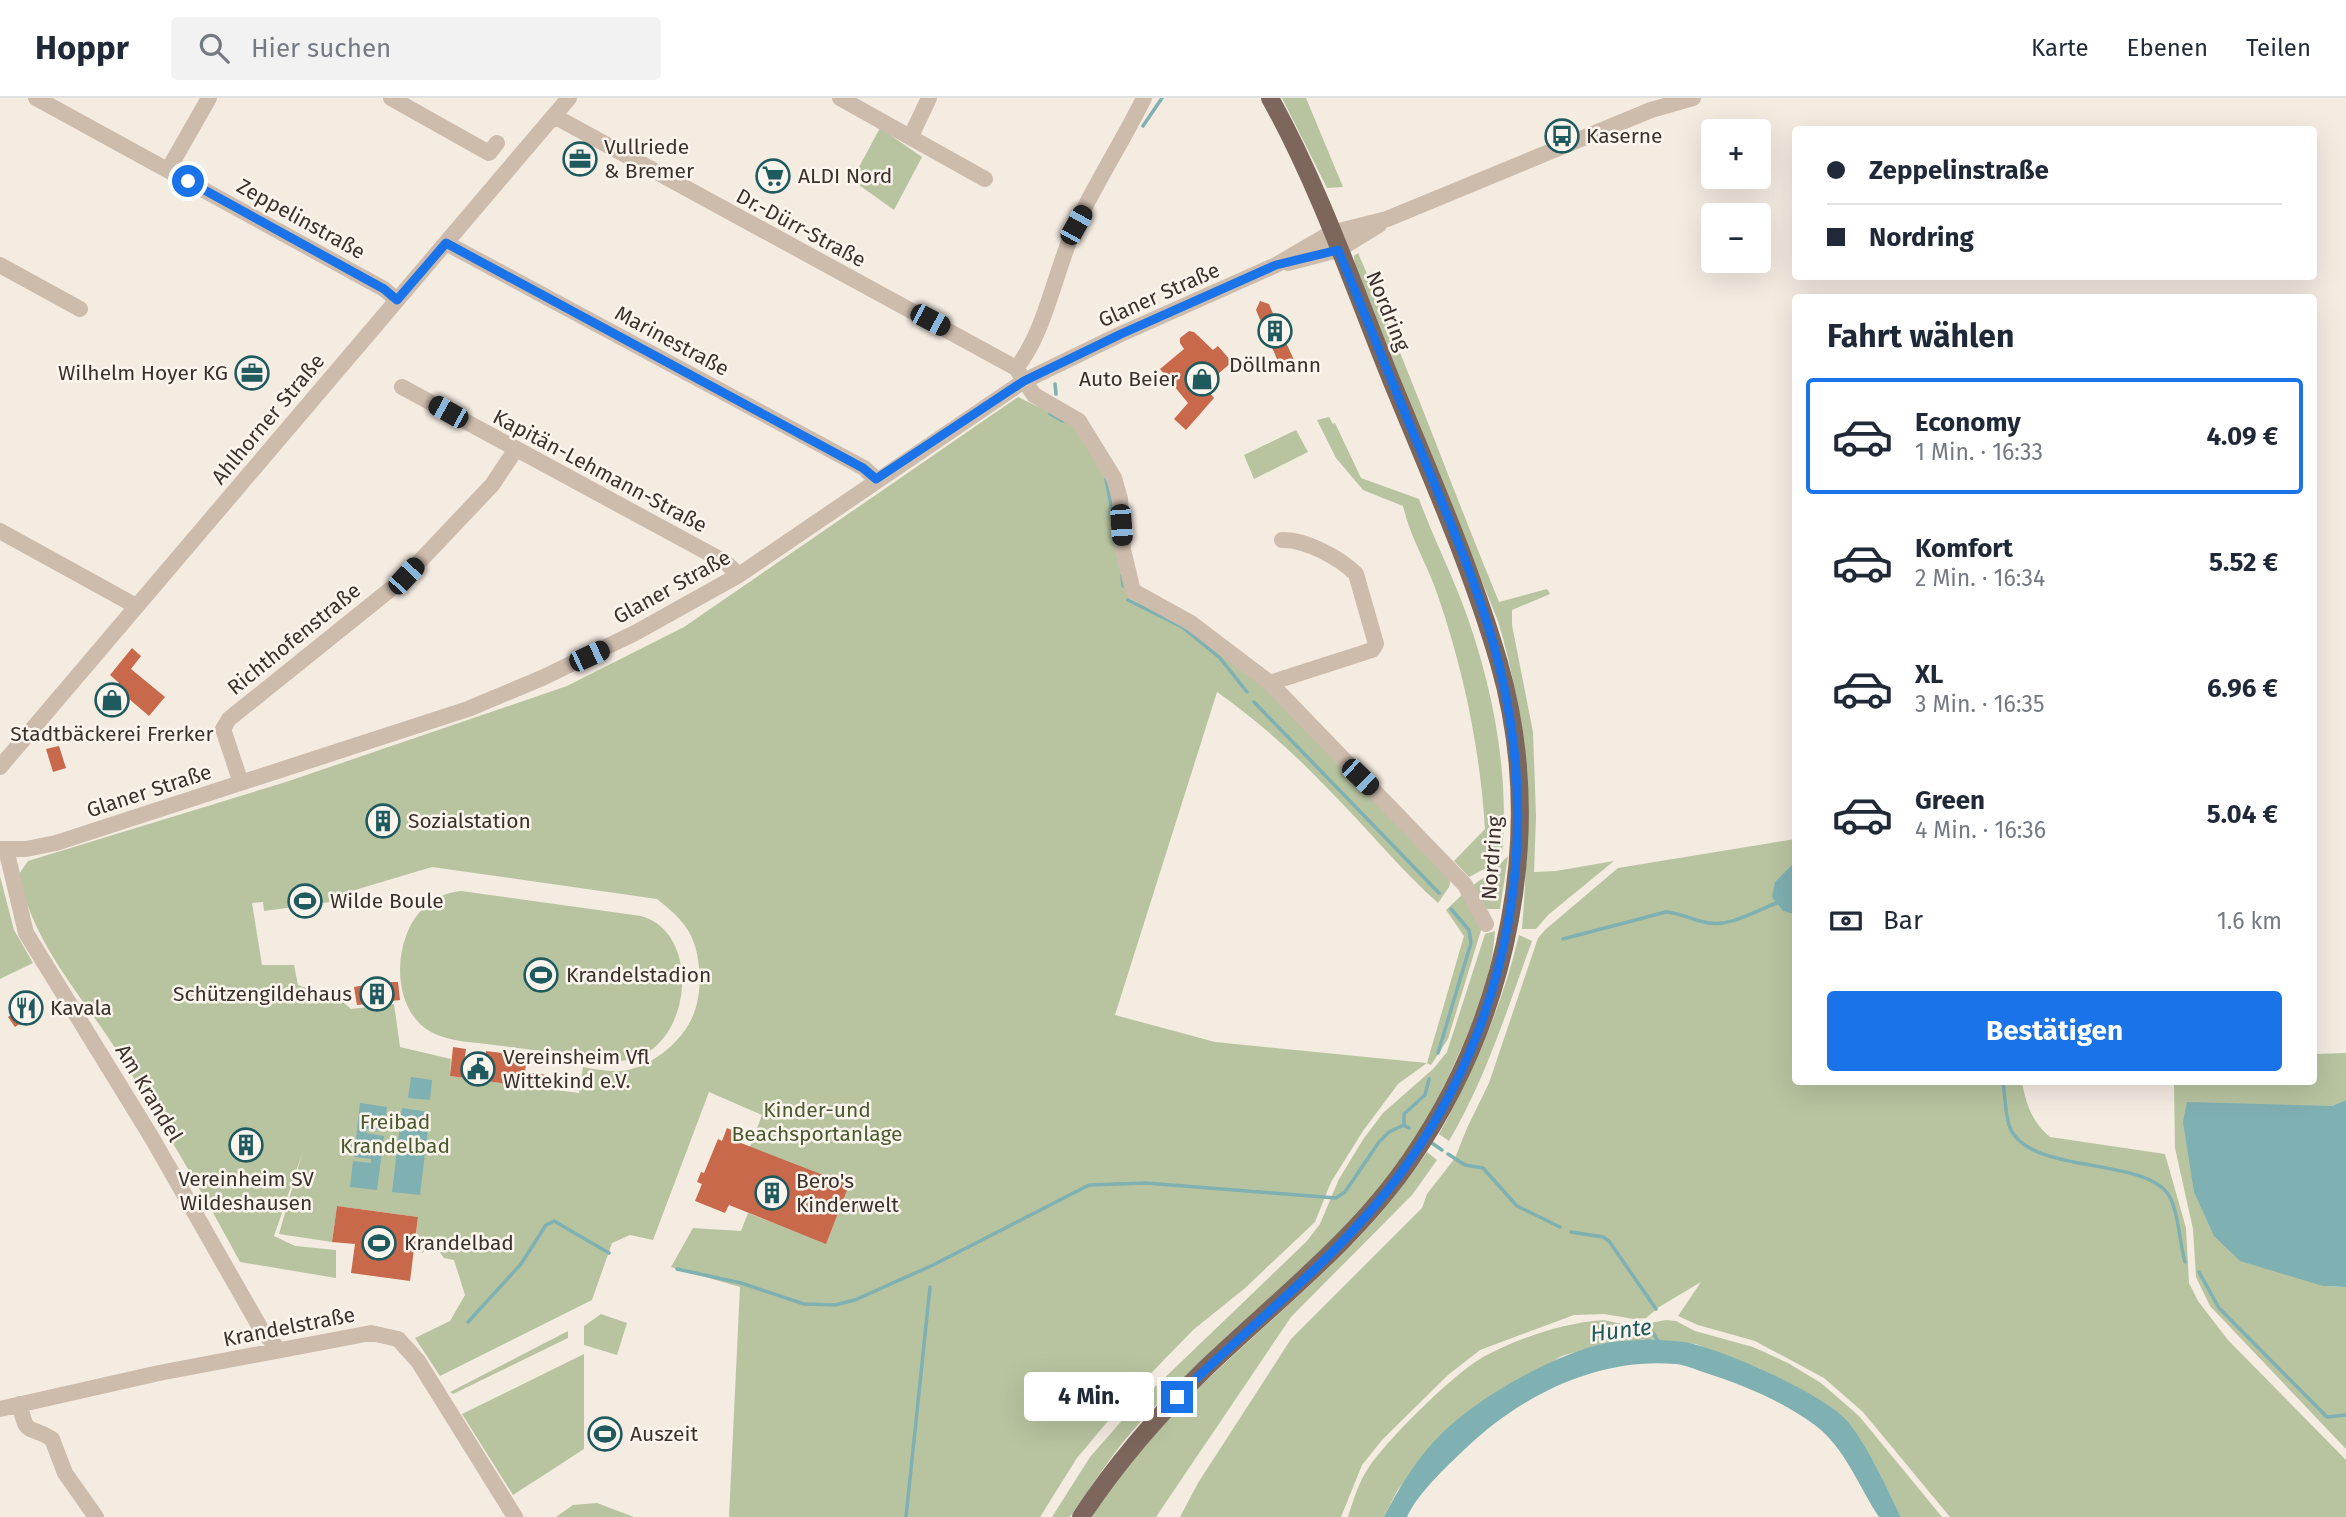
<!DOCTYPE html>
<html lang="de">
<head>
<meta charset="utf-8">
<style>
  body { margin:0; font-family:"Fira Sans",sans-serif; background:#f2f2f3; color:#1f2937; height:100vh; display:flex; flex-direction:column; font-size:26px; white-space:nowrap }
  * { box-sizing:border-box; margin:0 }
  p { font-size:23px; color:#747a83 }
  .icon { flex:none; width:38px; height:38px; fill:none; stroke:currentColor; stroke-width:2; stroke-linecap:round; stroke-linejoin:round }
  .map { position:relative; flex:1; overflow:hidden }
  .drawer { position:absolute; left:1792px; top:196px; width:525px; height:791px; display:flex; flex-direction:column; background:#fff; border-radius:7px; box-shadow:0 7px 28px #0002 }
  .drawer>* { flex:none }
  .guide { position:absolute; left:1792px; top:28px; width:525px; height:154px; border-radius:7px; box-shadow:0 7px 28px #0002; display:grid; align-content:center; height:154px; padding:0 35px; background:#fff }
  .buttons { position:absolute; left:1701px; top:21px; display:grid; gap:14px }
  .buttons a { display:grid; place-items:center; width:70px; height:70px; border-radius:7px; background:#fff; box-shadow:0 7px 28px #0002; font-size:35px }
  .end { position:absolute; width:32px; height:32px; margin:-16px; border:9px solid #1a73e8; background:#fff; box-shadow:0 0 0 4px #fff }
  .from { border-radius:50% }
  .bubble { position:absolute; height:49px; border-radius:7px; background:#fff; box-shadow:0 7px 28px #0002; font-size:23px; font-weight:700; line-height:49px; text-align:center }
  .car { position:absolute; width:21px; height:42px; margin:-21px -10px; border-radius:9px; box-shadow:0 0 5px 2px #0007; background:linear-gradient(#222 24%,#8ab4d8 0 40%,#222 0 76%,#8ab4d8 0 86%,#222 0) }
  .guide b { display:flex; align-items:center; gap:24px; height:66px; font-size:26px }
  .guide b+b { border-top:2px solid #e0e1e3 }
  .guide i { width:18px; height:18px; background:#1f2937 }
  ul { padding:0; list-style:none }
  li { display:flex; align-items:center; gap:21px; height:116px; margin:0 14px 10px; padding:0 21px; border:4px solid transparent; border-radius:7px }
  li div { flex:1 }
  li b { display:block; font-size:26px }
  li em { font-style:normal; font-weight:700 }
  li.selected { border-color:#1a73e8 }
  li>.icon { width:63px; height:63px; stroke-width:1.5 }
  h2 { padding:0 35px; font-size:32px; line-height:84px }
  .pay { display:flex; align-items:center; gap:18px; height:77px; padding:0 35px; font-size:26px }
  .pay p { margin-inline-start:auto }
  .cta { display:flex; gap:14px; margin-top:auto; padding:14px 35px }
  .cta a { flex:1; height:80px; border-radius:7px; background:#1a73e8; color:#fff; font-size:28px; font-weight:700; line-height:80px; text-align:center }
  header { display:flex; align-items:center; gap:42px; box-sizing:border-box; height:98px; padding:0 35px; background:#fff; border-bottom:2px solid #e0e1e3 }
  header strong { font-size:33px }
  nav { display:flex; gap:38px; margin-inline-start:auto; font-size:24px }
  .search { width:490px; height:63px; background:#f2f2f3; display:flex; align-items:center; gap:18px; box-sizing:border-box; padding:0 24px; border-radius:7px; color:#747a83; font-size:26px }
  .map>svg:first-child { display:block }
</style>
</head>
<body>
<header>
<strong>Hoppr</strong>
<div class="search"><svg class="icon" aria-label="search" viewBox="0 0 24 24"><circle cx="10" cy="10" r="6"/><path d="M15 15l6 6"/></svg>Hier suchen</div>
<nav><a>Karte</a><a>Ebenen</a><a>Teilen</a></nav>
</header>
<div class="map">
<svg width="2346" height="1419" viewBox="0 0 2346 1419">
  <rect width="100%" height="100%" fill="#f4ebe1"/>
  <path fill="#b8c4a0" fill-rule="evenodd" d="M1282,0h24l37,89 -16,1z
    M880,30l42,29 -28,53 -42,-30z
    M1358,155c51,115 93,233 141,349l48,-13 3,5 -38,16v15l21,107 3,84 -2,56 22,-1 58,-10 -66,54 -12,14h-14c9,-111 8,-201 -24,-308l-143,-354 -1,-11z
    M1018,299l58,28 32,52 22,122 60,28 73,58 189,190 -3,12 -11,16c-39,-35 -71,-75 -108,-112 -34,-36 -73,-71 -113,-99l-102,323 100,27 212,21 37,-127 -18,-26 18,-17 18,34 -34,112 -17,26 -4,-2 -29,21 -35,47 -32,51 -16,40 -71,67 -51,41 -65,67 -51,61 -37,59h-311l11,-230 -69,-20 22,-39 48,3 7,-18 78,30 -76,-96 12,-32 -53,-23 -56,148 -23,-5 -18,8 -20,57 -152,76 -25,-38 35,-17 15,-26 -11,-35 -10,-2 -6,-8 -10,-1 -6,4 -8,-1 4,-35 -81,-11 -5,36 -53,-8 23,-80 -28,82 21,10 41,4v28l-96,-16c-38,-71 -79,-140 -121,-208 -36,-57 -87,-111 -100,-180l9,-13 258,-79 281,-96 117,-59zM432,769l225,32c15,12 31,25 37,44 7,20 8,50 0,70 -10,28 -43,55 -73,58 -12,1 -26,-2 -38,-4l-4,26 -129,-17 1,-17 -51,-12 -6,-43 -43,5 -9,-8 -44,-16 -4,-20h-32l-10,-62 11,-1 1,9 81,-11v-7z
    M1329,319l4,7 2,-1 26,55 58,21c12,33 28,65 41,98 31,80 50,172 42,257l-12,12 -21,11 -15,-16 31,-32c-5,-80 -21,-157 -47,-233 -10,-30 -28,-59 -35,-90l-40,-16 -27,-32 -19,-38z
    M1296,332l12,22 -54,27 -10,-24z
    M1795,741l1,243h226c4,22 10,40 28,55l115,17 21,74 3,55 9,18 30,39 118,120v57h-396l-87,-105 -39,-34 -69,-37 -57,-16 -20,-9 23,-34 -42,25 -13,11 -12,1 -30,-5 -30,1 -94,35 -32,25 -66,65 -20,25 -21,52h-161l18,-34 93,-144 131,-131 5,-14 28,-36 12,-30 22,-45 49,-145 8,-9 72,-61z
    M1508,758l-8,53h-17l-10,-24 19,-13z
    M0,778l14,54 19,33 -33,16z
    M461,793l180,25c66,18 49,147 -25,145 -40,-5 -81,-11 -122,-16 -20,-3 -45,-3 -63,-13 -32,-18 -37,-64 -25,-96 9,-25 28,-42 55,-45z
    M1495,833c-3,45 -19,87 -38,127 -15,34 -32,67 -53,97 -71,102 -176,175 -261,264 -28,30 -50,65 -73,98h-18l38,-60 42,-48 174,-167 14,-18 19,-45 25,-41 19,-25 50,-44 14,-17 38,-118z
    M1519,837l13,6c-25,69 -46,137 -83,200l-10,-7c35,-63 63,-128 80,-199z
    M2346,955v47l-14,6 -9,180 23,1v162l-136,-143 -14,-29 -3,-48 -18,-81 -1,-66h140v-28z
    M1427,1054l10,8 -25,35 -121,122 -135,200h-64c68,-111 179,-188 268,-281 25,-26 46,-54 67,-84z
    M601,1216l26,9 -10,32 -33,-10v-19z
    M1603,1222l30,6 33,-6 10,1 19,10 58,16 35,16 33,20 38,33 83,101h-41l-28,-56 -112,-92 -65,-25 -47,-5 -42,4 -45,13 -92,54 -32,27 -41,54 -13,26h-36c5,-16 11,-36 21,-50 19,-28 87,-96 116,-111 36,-19 79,-33 118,-36z
    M568,1233v7l-115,56 -3,-2z
    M584,1256v95l-71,46 -51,-81z
    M597,1405l37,14h-78l17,-12z"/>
  <path fill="#7fb0b2" d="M1795,764v52l-12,-3 -11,-14 3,-15z
    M411,979l21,3 -2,20 -22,-2z
    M2346,1002v187l-23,-1 -83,-25 -26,-25 -20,-44 -11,-70 4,-20 145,4z
    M360,1005l27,4 -3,24 -17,-2 -1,4 18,3 -7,54 -27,-3 3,-26 18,2v-4l-17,-2z
    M402,1010l28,4 -10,83 -28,-3z
    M1649,1241c16,2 34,1 48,6 35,9 131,51 152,78 22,29 36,62 52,94h-22c-20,-30 -34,-69 -63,-91 -34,-25 -70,-40 -110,-53 -10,-3 -20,-8 -30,-9 -79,-7 -156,32 -211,85 -19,18 -47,44 -58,68h-23c14,-28 32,-57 54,-80 38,-39 116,-83 168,-94 14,-3 29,-2 43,-4z"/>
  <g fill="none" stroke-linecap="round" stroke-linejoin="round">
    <path stroke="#7fb0b2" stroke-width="3.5" d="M1143,28l19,-28
      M1055,286l1,10
      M1050,316l13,7
      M1106,381l7,37
      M1122,478l1,10
      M1128,502l54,27 38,31 27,34
      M1254,604l185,191
      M1563,841l103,-27c14,1 24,7 38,10 24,7 53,-12 75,-20
      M1438,955l33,-110 -2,-13 -18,-21
      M2003,984c2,13 2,29 6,43 16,50 132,31 159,69 10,14 12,51 17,68
      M1404,1027v-11l21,-19 4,-16
      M1429,1043l13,9
      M1448,1056l17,11 18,3 34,38 43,21
      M1571,1134l32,5 6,4 47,68
      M677,1171l64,14 63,21 31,1 20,-5 78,-35 156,-80 57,-2 190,15 9,-6 34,-50 10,-10 15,-7 5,3
      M2199,1174l20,36 108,109 19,-2
      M468,1224l53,-58 25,-39 8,-4 55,32
      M1653,1235l6,10
      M906,1419l24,-230"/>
  </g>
  <path fill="#c8694b" d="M1260,203l9,3 5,12 9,-1 4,19 -4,2 11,24 -14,6 -24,-56z
    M1189,233l5,1 19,18 5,-4 14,16 -28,24 10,12 -28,32 -12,-11 14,-16 -28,-34 24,-20 -4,-6v-5z
    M132,550l9,8 -10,13 34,28 -16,19 -34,-29 4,-4 -9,-8z
    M59,648l7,22 -13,4 -7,-23z
    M394,714l2,16 -25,2 -1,-15z
    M382,884h16l2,18 -43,5 -3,-18z
    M25,894l11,12 -2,2 4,6 -23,15 -7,-10 10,-7 -6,-9z
    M453,949l13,2 -2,14 20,2 2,-14 41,5 -2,16 22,3 -2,14 -95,-13z
    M727,1030l17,7 -3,8 108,42 -23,59 -97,-39 -4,8 -30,-12 7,-17 -5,-2 4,-10 3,1 14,-34 4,2z
    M241,1035l12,2 -2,21 -12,-1z
    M337,1108l81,11 -8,64 -59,-8 4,-29 -23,-2z"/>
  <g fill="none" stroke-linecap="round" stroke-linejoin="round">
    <path stroke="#cdbbac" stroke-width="16" d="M36,0l348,191 13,11
      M391,0l98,55 8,-10
      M840,0l145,81
      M554,18l462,252 18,27 45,26 35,57 6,21 3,51 10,41 58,32 79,60 195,202 21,39
      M911,38l18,-38
      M168,72l41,-72
      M446,145l418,225 12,11
      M1288,165l50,-13 41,-25
      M0,167l80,44
      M1016,270c29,-34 40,-101 60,-143 20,-43 47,-84 68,-127
      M402,289l323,175 14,13
      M0,433l136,75
      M1270,585l102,-33 4,-6 -20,-70c-16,-16 -51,-35 -74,-34
      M0,669l569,-669
      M241,685l-18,-54 6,-10 173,-139 90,-95 24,-36
      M0,751h26l30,-6 412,-134 74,-31 93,-45 104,-58 285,-194 97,-47 155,-69 55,-32 56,-14 264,-109 42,-12
      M6,751l20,84 126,205 109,191 17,20
      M20,1306c6,34 9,20 32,35l13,34 31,44
      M0,1311l159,-36 212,-40 27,6 20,22 97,156"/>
    <path stroke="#7d675c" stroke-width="18" d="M1081,1419c36,-55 78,-103 125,-149 70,-67 150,-128 205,-209 98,-143 136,-328 88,-496 -28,-96 -69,-189 -107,-281 -38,-94 -73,-196 -122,-284"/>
  </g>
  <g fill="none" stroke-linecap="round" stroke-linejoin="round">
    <path stroke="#1a73e8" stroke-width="9" d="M188,83l196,108 13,11 49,-57 417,225 13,11 148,-98 97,-47 155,-69 62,-15c28,66 54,133 82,199 29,71 62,145 80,220 41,170 10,347 -90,491 -62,91 -155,160 -233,237"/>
  </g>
  <defs>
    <symbol id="bus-ring" viewBox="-11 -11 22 22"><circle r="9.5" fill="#fbf5ee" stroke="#1f5a5e" stroke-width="1.5"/><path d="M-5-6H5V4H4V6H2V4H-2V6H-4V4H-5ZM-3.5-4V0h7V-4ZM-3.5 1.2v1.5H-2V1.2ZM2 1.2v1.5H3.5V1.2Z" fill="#1f5a5e"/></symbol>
    <symbol id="office-ring" viewBox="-11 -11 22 22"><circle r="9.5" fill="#fbf5ee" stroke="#1f5a5e" stroke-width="1.5"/><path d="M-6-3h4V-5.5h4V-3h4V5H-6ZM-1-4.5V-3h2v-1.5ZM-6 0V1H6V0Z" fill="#1f5a5e"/></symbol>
    <symbol id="supermarket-ring" viewBox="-11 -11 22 22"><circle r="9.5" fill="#fbf5ee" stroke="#1f5a5e" stroke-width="1.5"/><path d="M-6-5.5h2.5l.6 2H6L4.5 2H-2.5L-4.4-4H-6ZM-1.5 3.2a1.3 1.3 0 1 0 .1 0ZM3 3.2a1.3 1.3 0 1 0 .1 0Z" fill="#1f5a5e"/></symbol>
    <symbol id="building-ring" viewBox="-11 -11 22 22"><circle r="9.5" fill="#fbf5ee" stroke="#1f5a5e" stroke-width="1.5"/><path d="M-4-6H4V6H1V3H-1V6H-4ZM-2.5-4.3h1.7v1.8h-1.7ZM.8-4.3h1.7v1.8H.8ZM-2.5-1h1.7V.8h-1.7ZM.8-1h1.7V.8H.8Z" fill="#1f5a5e"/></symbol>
    <symbol id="shop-ring" viewBox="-11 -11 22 22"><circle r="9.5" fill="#fbf5ee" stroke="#1f5a5e" stroke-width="1.5"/><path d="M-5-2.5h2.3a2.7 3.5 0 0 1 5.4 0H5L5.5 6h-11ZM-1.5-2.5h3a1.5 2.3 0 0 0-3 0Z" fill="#1f5a5e"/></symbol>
    <symbol id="stadium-ring" viewBox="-11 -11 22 22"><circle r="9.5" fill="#fbf5ee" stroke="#1f5a5e" stroke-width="1.5"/><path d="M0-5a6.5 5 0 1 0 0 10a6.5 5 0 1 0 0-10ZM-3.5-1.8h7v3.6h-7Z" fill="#1f5a5e"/></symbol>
    <symbol id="restaurant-ring" viewBox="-11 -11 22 22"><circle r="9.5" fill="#fbf5ee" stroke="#1f5a5e" stroke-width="1.5"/><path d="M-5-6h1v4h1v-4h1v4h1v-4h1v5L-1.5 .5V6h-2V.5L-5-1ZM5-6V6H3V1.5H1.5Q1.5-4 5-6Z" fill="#1f5a5e"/></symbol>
    <symbol id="civic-ring" viewBox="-11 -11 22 22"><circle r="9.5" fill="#fbf5ee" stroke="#1f5a5e" stroke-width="1.5"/><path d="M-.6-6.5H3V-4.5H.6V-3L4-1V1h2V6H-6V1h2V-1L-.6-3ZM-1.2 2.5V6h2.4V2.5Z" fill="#1f5a5e"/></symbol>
  </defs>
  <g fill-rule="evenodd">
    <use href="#bus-ring" x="1543" y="19" width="38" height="38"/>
    <use href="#office-ring" x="561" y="42" width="38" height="38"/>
    <use href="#supermarket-ring" x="754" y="59" width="38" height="38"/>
    <use href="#building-ring" x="1256" y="214" width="38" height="38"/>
    <use href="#office-ring" x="233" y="256" width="38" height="38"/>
    <use href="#shop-ring" x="1183" y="262" width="38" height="38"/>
    <use href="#shop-ring" x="93" y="583" width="38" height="38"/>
    <use href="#building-ring" x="364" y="704" width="38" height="38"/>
    <use href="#stadium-ring" x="286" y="784" width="38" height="38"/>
    <use href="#stadium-ring" x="522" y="858" width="38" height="38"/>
    <use href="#building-ring" x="358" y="877" width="38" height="38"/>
    <use href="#restaurant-ring" x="7" y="891" width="38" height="38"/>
    <use href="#civic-ring" x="459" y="952" width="38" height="38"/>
    <use href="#building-ring" x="227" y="1028" width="38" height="38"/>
    <use href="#building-ring" x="753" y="1076" width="38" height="38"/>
    <use href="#stadium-ring" x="360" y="1126" width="38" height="38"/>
    <use href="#stadium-ring" x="586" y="1317" width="38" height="38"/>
  </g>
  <g text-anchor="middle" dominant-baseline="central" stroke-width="5" stroke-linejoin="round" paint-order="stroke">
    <g font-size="21" fill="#3b302b" stroke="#fbf5ee" text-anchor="start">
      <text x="1586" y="38">Kaserne</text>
      <text x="604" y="49">Vullriede<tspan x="604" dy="24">&amp; Bremer</tspan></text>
      <text x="798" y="78">ALDI Nord</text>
      <text x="1275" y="267" text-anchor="middle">Döllmann</text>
      <text x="228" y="275" text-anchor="end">Wilhelm Hoyer KG</text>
      <text x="1178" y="281" text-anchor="end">Auto Beier</text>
      <text x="112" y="636" text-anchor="middle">Stadtbäckerei Frerker</text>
      <text x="408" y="723">Sozialstation</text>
      <text x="330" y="803">Wilde Boule</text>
      <text x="566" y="877">Krandelstadion</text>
      <text x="352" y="896" text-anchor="end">Schützengildehaus</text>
      <text x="50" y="910">Kavala</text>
      <text x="503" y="959">Vereinsheim Vfl<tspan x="503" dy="24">Wittekind e.V.</tspan></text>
      <text x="246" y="1081" text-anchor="middle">Vereinheim SV<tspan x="246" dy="24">Wildeshausen</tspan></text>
      <text x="796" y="1083">Bero's<tspan x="796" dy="24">Kinderwelt</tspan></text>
      <text x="404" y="1145">Krandelbad</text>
      <text x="630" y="1336">Auszeit</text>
    </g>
    <g font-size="21" fill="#3b302b" stroke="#fbf5ee">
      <text transform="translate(301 121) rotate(29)">Zeppelinstraße</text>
      <text transform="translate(801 130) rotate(28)">Dr.-Dürr-Straße</text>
      <text transform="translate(1159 197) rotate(-24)">Glaner Straße</text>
      <text transform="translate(1388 213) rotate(68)">Nordring</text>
      <text transform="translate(672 243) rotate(28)">Marinestraße</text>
      <text transform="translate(268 321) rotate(-50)">Ahlhorner Straße</text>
      <text transform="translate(600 373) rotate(28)">Kapitän-Lehmann-Straße</text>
      <text transform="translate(672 489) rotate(-29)">Glaner Straße</text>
      <text transform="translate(294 541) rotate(-39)">Richthofenstraße</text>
      <text transform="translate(149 693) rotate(-18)">Glaner Straße</text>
      <text transform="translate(1492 760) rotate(-86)">Nordring</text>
      <text transform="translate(149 995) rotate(59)">Am Krandel</text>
      <text transform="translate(289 1229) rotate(-11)">Krandelstraße</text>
    </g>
    <g font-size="21" fill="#4a5a2e" stroke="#fbf5ee">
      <text x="817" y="1012">Kinder-und<tspan x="817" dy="24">Beachsportanlage</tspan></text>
      <text x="395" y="1024">Freibad<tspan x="395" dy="24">Krandelbad</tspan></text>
    </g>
    <g font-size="23" font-style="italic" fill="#1f5a5e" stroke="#fbf5ee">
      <text transform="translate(1621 1232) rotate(-7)">Hunte</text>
    </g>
  </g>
</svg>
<div class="buttons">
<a>+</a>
<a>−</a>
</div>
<i class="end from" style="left:188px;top:83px"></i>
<i class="end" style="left:1177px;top:1299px"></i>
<div class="bubble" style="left:1024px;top:1274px;width:130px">4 Min.</div>
<i class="car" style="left:1076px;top:127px;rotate:29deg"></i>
<i class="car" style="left:930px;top:222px;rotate:118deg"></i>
<i class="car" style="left:448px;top:314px;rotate:299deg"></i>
<i class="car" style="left:1121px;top:427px;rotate:176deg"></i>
<i class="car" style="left:406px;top:478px;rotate:43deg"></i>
<i class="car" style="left:589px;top:558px;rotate:65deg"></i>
<i class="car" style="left:1360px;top:679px;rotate:134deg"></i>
<div class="guide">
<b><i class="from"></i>Zeppelinstraße</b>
<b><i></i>Nordring</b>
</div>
<section class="drawer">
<h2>Fahrt wählen</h2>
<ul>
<li class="selected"><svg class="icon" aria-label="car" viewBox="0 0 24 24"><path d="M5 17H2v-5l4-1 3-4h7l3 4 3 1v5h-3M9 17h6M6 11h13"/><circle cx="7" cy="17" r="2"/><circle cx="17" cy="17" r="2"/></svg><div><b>Economy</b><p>1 Min. · 16:33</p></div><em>4.09 €</em></li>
<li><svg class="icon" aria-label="car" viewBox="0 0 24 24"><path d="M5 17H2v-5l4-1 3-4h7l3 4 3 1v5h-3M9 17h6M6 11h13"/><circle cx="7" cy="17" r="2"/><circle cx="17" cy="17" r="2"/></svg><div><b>Komfort</b><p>2 Min. · 16:34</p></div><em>5.52 €</em></li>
<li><svg class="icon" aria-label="car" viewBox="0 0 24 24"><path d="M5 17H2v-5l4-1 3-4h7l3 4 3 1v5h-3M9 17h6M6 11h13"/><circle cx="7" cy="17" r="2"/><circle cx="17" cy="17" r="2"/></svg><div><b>XL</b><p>3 Min. · 16:35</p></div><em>6.96 €</em></li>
<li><svg class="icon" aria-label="car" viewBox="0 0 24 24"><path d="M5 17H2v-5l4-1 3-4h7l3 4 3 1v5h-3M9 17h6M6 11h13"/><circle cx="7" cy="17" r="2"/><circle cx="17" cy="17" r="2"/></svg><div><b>Green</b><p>4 Min. · 16:36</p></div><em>5.04 €</em></li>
</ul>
<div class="pay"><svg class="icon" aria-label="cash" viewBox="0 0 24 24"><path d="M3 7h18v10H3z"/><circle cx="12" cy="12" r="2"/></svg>Bar<p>1.6 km</p></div>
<div class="cta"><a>Bestätigen</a></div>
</section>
</div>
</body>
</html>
